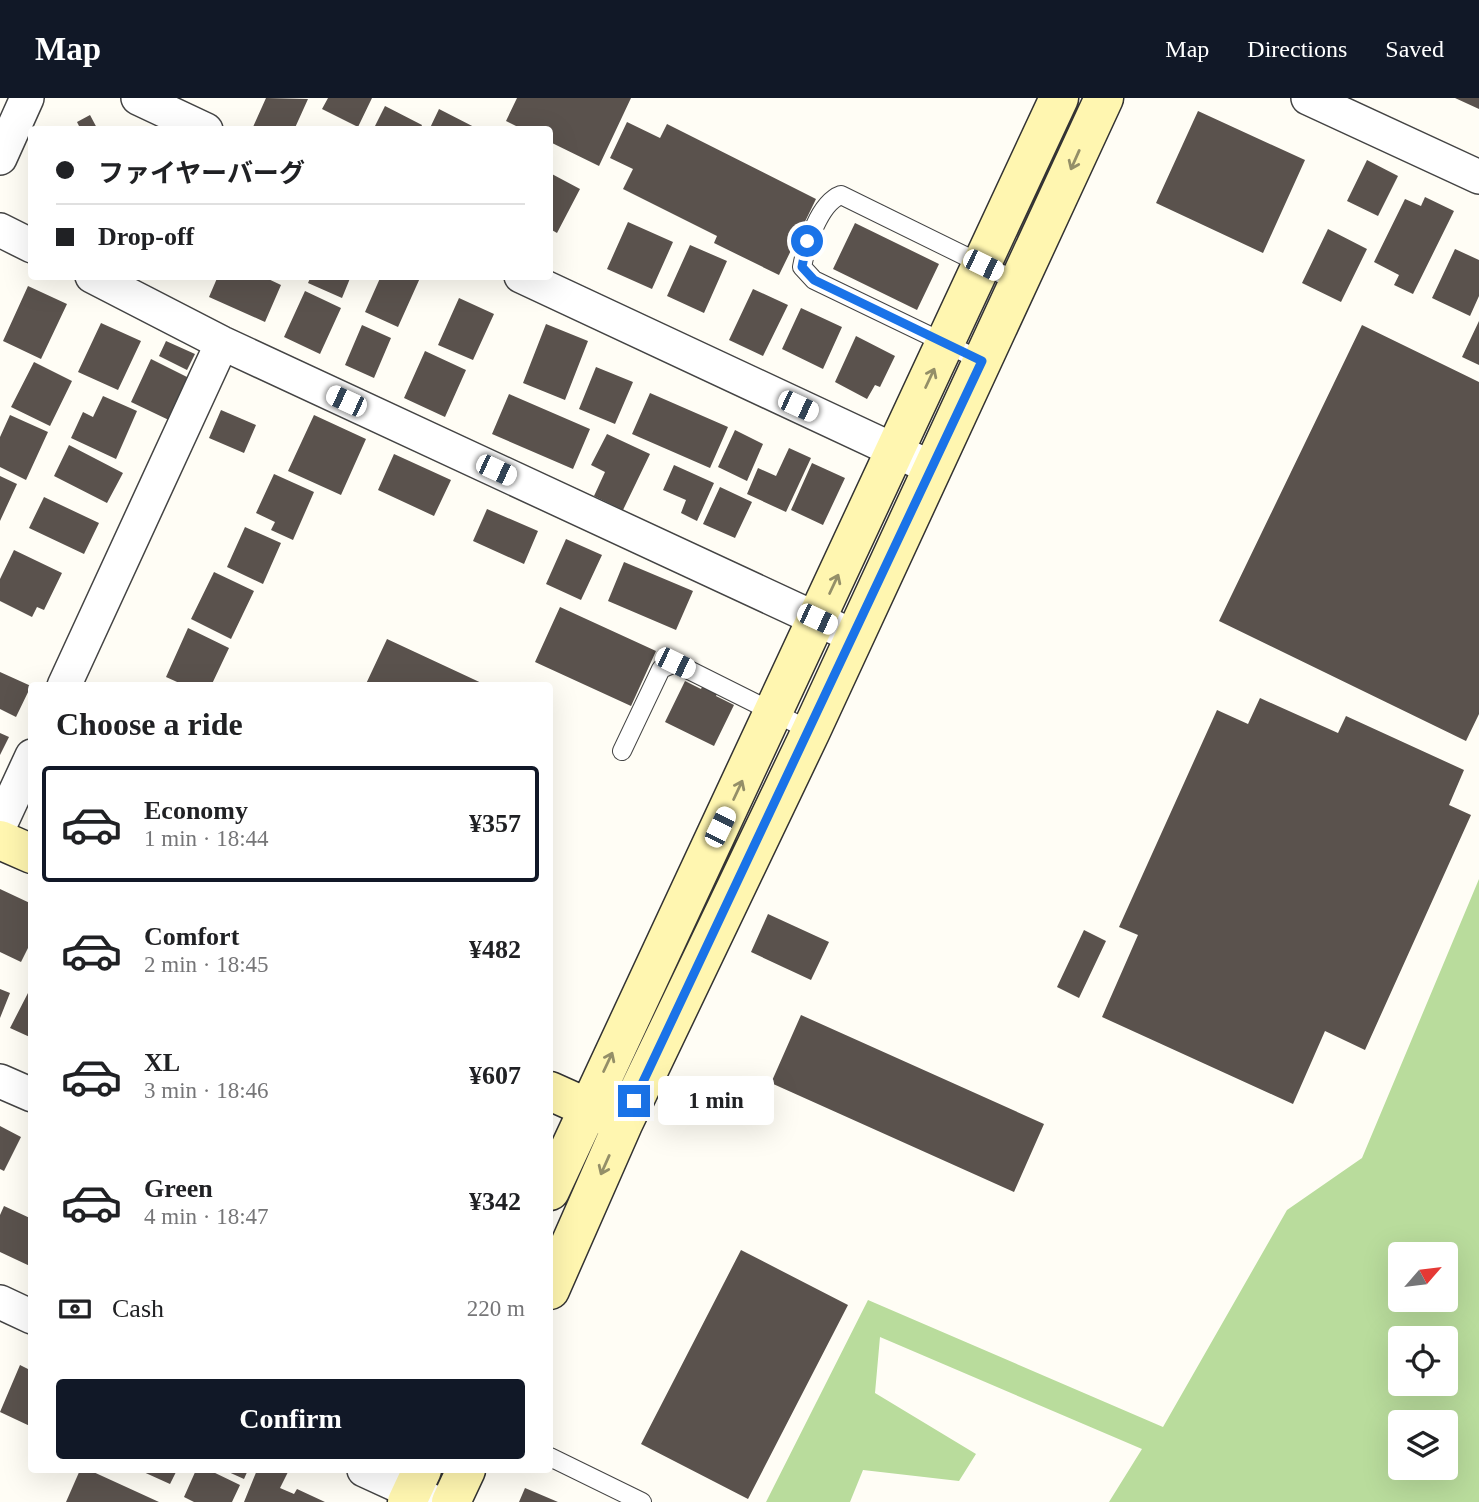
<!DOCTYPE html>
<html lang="en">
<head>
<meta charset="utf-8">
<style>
  body { margin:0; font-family:"Times New Roman","Noto Sans JP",serif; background:#f2f2f2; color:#202124; height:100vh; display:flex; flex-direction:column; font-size:26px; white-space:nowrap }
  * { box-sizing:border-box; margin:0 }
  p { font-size:23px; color:#757577 }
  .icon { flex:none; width:38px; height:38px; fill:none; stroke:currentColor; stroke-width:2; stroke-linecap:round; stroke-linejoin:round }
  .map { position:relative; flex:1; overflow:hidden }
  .side { position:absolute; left:28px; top:584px; width:525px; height:791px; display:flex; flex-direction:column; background:#fff; border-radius:7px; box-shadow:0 7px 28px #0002 }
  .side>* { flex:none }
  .hud { position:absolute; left:28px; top:28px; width:525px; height:154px; border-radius:7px; box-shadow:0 7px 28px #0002; display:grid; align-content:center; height:154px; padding:0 28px; background:#fff }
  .needle { width:46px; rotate:62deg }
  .tools { position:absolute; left:1388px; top:1144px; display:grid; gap:14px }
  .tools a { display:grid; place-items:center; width:70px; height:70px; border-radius:7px; background:#fff; box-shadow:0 7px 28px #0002; font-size:35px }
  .end { position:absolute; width:32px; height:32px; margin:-16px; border:9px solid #1a73e8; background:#fff; box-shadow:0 0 0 4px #fff }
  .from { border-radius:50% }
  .bubble { position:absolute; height:49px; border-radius:7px; background:#fff; box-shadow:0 7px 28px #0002; font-size:23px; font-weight:700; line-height:49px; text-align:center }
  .car { position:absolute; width:21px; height:42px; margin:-21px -10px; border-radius:9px; box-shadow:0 0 5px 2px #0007; background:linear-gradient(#fff 24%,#345 0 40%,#fff 0 76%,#345 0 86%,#fff 0) }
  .hud b { display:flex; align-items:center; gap:24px; height:66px; font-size:26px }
  .hud b+b { border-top:2px solid #e0e0e0 }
  .hud i { width:18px; height:18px; background:#202124 }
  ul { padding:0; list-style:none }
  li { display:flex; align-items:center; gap:21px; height:116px; margin:0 14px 10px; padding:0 14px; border:4px solid transparent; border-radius:7px }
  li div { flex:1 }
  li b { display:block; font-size:26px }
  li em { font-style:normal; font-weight:700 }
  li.active { border-color:#111827 }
  li>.icon { width:63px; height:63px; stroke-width:1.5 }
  h2 { padding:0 28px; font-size:32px; line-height:84px }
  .pay { display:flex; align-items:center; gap:18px; height:77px; padding:0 28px; font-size:26px }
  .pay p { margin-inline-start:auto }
  .primary-button { display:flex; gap:14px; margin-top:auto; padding:14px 28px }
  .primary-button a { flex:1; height:80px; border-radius:7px; background:#111827; color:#fff; font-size:28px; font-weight:700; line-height:80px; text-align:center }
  header { display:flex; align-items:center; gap:42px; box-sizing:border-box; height:98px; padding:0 35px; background:#111827; color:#fff }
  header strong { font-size:33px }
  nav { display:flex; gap:38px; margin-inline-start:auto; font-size:24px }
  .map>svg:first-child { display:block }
</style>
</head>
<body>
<header>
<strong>Map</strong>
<nav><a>Map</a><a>Directions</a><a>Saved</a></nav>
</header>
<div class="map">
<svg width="1479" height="1404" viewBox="0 0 1479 1404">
  <rect width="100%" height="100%" fill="#fffdf5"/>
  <path fill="#b9dc9c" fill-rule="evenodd" d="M1479,781v623h-370l33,-53 -262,-112 -5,56 101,61 -17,27 -96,-11 -13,32h-84l102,-202 295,127 124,-217 75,-52zM1400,1157h46v45h-46zM1400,1241h46v45h-46zM1400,1325h46v45h-46z"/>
  <path fill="#5a524d" d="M266,0l42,1 -14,31 -41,-3z
    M328,0h44l-14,29 -36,-18z
    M517,0h114l-32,68 -49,-24v-12h-26l-18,-9z
    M1455,0h24v11z
    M385,8l37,19 -2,5h-47z
    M439,11l41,21h-51z
    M1198,13l107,49 -42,93 -107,-50z
    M90,17l8,15h-17l-4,-8z
    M627,24l33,16 7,-14 149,75 -37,76 -65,-32 3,-7 -94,-47 10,-20 -23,-11z
    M1367,62l31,16 -20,40 -31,-15z
    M550,75l30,16 -23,44 -7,-4z
    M1425,99l29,14 -41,83 -19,-9 5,-10 -25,-13 31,-63 16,7z
    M628,124l45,20 -21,47 -45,-20z
    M855,125l84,41 -22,46 -84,-41z
    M1328,131l39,20 -26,53 -39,-19z
    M690,147l37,16 -23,52 -37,-17z
    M1455,151l24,11v36l-9,20 -38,-18z
    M218,178h44l19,9 -16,37 -56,-25z
    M311,178h40l-9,22 -34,-15z
    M381,178l39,2 -22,49 -33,-15z
    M28,188l39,18 -26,55 -38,-18z
    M753,191l35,16 -25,51 -34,-16z
    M305,193l36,17 -21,46 -36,-17z
    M459,200l35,16 -21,46 -35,-15z
    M801,210l41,19 -19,42 -41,-20z
    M1479,223v44l-17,-8z
    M101,225l40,18 -23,49 -40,-18z
    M546,226l42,17 -23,59 -42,-17z
    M362,227l29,13 -17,40 -29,-13z
    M1362,227l117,57v332l-13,27 -247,-120z
    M856,238l39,20 -15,31 -5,-2 -8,14 -32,-17z
    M166,243l29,13 -8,16 -28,-14z
    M425,253l41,19 -21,47 -41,-19z
    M151,261l42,21 -20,42 -42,-20z
    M34,264l38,19 -22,45 -39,-19z
    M596,269l37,15 -18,42 -36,-15z
    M650,295l78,34 -18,41 -78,-34z
    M509,296l81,35 -17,40 -81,-35z
    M103,298l34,15 -21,48 -45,-21 12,-26 10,5z
    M221,312l35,15 -12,28 -35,-15z
    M10,317l38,17 -22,48 -26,-13v-30z
    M314,317l52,24 -25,56 -53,-24z
    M735,332l28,14 -16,37 -29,-14z
    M607,336l43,20 -27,56 -29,-14 11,-24 -14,-7z
    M69,347l54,28 -16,30 -53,-27z
    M789,350l22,10 -25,54 -39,-18 11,-26 18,8z
    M394,356l57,26 -17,36 -56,-26z
    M812,365l33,15 -22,47 -32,-15z
    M674,367l40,18 -17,38 -16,-8 5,-13 -23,-10z
    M274,376l40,18 -21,48 -22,-10 4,-8 -19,-9z
    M0,378l17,8 -17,37z
    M720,389l32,15 -17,36 -32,-14z
    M44,399l55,26 -15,31 -55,-26z
    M487,411l51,22 -14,33 -51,-23z
    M245,429l36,16 -18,41 -36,-17z
    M566,441l36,16 -21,45 -35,-16z
    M14,452l48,23 -18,37 -7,-3 -5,10 -32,-16v-22z
    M624,464l69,29 -17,39 -68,-29z
    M214,474l40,19 -23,48 -40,-20z
    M560,509l96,44 -25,55 -96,-44z
    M188,530l41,20 -18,38h-25l-20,-9z
    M387,541l101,47h-123z
    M710,573l15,7 -9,18 18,9 -20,41 -49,-24 20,-41 16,8z
    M0,574l31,14 -15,31 -16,-8z
    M1260,600l78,35 8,-17 118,54 -15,35 22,10 -106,235 -40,-19 -32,73 -191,-87 36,-82 -19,-8 98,-217 31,14z
    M0,635l9,4 -9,18z
    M0,791l32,15v36l-11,22 -21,-10z
    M768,816l61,28 -18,38 -60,-28z
    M1084,832l22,11 -27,57 -22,-11z
    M0,891l10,4 -10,25z
    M28,895l4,2v43l-22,-10z
    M801,917l243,109 -30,68 -243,-109z
    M0,1028l21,11 -17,34 -4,-2z
    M4,1108l28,13v48l-32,-15v-37z
    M741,1152l107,55 -100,194 -107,-55z
    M20,1267l12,6v56l-32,-15z
    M80,1372h9l70,32h-93z
    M139,1372h38l-7,14z
    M196,1372h13l31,15 -8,17h-38l-10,-5z
    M224,1372h24l-4,9z
    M257,1372h32l-9,18 14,6 3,-5 28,13h-81z
    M525,1390l33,14h-39z"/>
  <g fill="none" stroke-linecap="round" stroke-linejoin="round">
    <defs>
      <path id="lane" d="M982,263l-168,-81 -12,-13c4,-21 17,-64 39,-72l179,88
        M622,653l39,-82 14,-6 136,68
        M550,1359l92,45"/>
      <path id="street" d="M138,0l68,32
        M1308,0l171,79
        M0,60l27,-60
        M0,132l32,16
        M92,178l130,67 631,293
        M521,178l411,192
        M64,588l158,-343
        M0,727l32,-69
        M0,983l32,14
        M0,1204l32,15
        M364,1372l70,32"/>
      <path id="secondary" d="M0,742l32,14
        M550,993l58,26
        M550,1093l509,-1093
        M550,1192l73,-166 188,-393 293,-633
        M407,1404l15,-32
        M451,1404l15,-32"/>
    </defs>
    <use href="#lane" stroke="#444" stroke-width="20"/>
    <use href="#street" stroke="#444" stroke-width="36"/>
    <use href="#secondary" stroke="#333" stroke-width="41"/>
    <use href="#lane" stroke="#fff" stroke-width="18"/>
    <use href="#street" stroke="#fff" stroke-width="33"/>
    <use href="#secondary" stroke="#fff6b0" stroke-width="38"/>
  </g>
  <defs><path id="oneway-shaft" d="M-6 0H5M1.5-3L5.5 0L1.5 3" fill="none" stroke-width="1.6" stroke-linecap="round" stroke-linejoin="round" transform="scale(1.75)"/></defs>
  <g stroke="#948f68">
    <use href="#oneway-shaft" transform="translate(1075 62) rotate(114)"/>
    <use href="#oneway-shaft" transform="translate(930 280) rotate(-65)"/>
    <use href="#oneway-shaft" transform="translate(834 486) rotate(-65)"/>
    <use href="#oneway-shaft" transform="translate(738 692) rotate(-65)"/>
    <use href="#oneway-shaft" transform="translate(608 964) rotate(-65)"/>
    <use href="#oneway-shaft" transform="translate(605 1067) rotate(114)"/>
  </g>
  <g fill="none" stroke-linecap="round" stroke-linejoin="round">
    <path stroke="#1a73e8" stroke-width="9" d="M634,1003l348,-740 -168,-81 -12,-13 5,-26"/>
  </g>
</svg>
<div class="tools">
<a><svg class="needle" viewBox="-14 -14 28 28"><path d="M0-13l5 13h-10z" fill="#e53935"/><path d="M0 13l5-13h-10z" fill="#757577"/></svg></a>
<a><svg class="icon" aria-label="locate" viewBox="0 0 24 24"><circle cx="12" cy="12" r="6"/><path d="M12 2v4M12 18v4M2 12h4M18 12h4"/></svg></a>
<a><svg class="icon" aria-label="layers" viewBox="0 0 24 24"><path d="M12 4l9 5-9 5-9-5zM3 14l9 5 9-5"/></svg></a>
</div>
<i class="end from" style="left:807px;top:143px"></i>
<i class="end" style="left:634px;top:1003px"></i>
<div class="bubble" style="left:658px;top:978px;width:116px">1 min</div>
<i class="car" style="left:983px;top:167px;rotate:116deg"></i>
<i class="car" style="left:346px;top:303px;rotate:295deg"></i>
<i class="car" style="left:798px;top:308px;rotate:115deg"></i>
<i class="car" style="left:496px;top:372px;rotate:115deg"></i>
<i class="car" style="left:817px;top:521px;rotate:115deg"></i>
<i class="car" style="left:675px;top:565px;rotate:116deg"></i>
<i class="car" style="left:720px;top:729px;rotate:26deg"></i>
<div class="hud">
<b><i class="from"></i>ファイヤーバーグ</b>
<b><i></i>Drop-off</b>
</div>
<section class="side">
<h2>Choose a ride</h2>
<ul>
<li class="active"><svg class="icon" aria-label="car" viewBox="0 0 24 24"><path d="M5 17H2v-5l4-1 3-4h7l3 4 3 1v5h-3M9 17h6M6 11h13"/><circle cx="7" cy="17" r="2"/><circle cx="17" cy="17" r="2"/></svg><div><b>Economy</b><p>1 min · 18:44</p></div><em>¥357</em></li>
<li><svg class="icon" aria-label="car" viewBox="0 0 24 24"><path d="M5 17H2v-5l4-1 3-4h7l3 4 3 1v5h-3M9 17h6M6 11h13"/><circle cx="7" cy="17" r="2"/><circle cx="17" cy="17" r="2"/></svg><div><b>Comfort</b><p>2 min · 18:45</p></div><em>¥482</em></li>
<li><svg class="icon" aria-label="car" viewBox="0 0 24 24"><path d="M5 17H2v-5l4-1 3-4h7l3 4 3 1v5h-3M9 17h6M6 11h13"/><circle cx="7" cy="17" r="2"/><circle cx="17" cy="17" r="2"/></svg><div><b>XL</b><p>3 min · 18:46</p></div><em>¥607</em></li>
<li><svg class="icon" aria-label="car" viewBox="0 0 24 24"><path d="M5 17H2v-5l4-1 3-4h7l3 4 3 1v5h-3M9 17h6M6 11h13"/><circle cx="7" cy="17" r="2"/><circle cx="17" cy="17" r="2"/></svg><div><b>Green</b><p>4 min · 18:47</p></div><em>¥342</em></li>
</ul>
<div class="pay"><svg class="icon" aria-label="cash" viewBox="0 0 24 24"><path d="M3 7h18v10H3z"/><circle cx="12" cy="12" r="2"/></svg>Cash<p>220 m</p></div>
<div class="primary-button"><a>Confirm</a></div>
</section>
</div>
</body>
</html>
